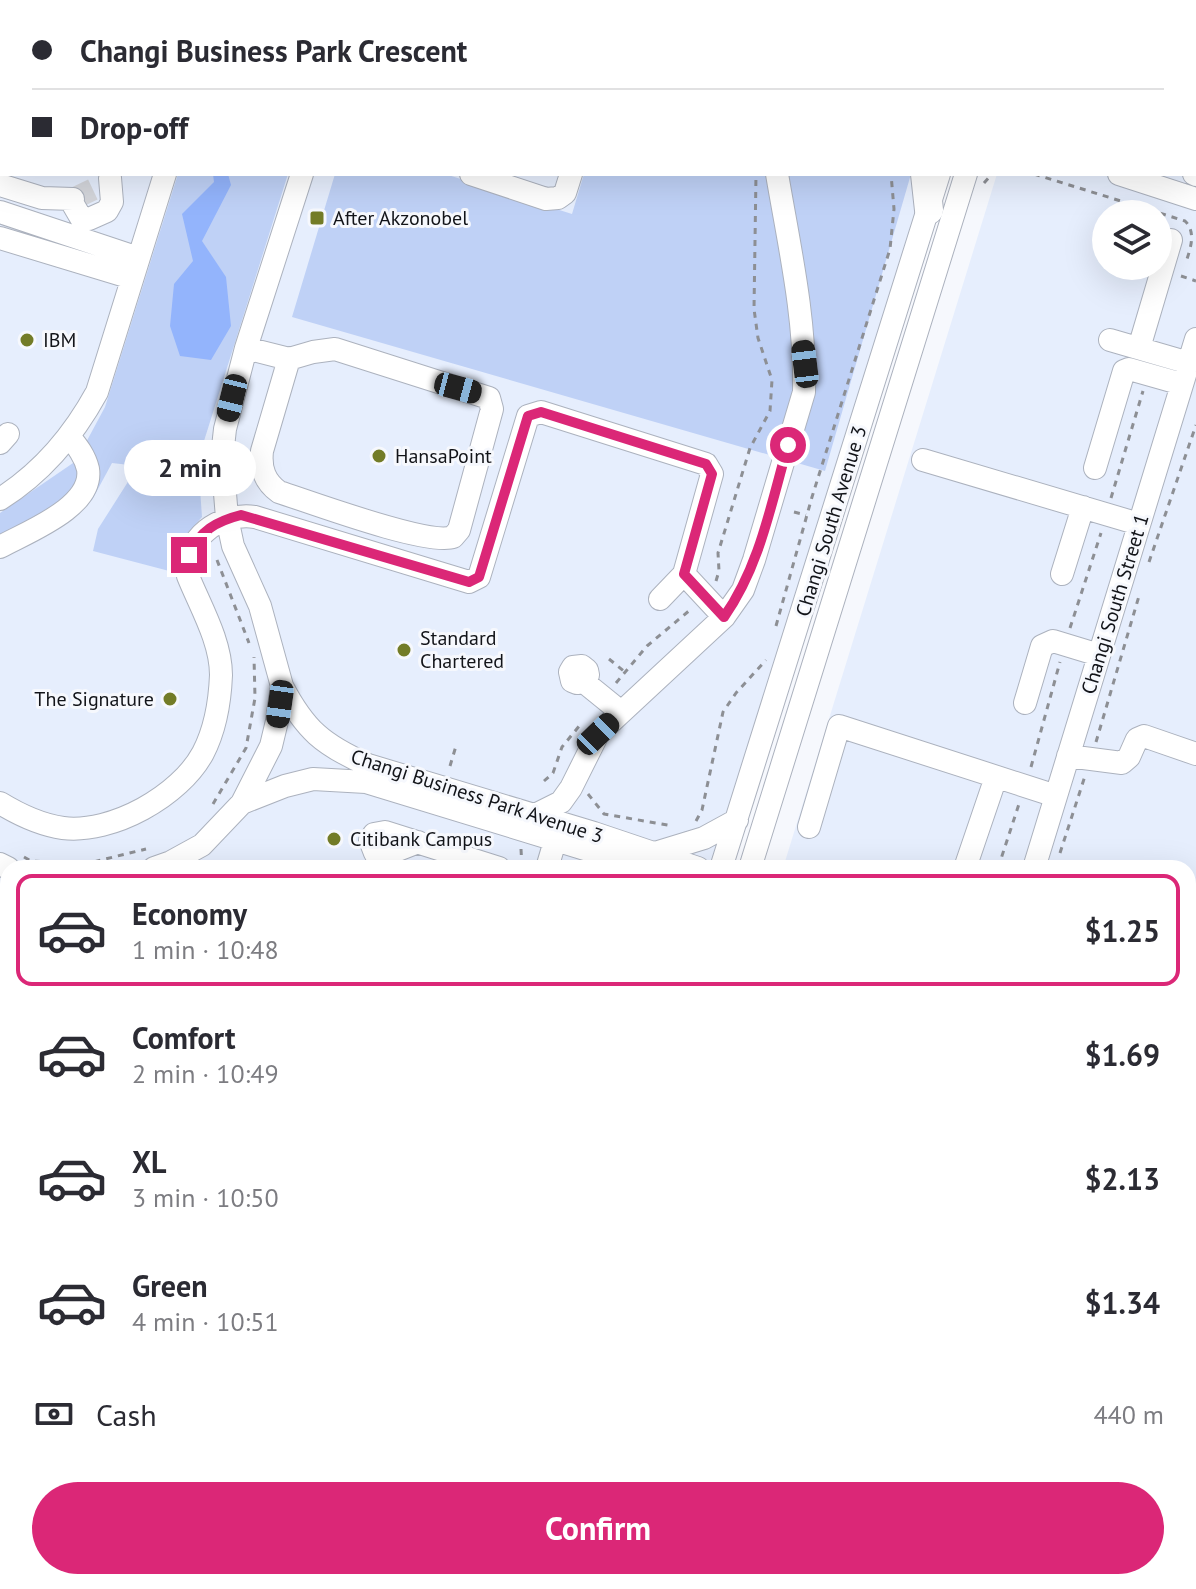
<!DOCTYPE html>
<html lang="en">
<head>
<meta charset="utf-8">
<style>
  body { margin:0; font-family:"PT Sans",sans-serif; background:#f2f2f3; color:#2b2b33; height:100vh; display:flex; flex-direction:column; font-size:30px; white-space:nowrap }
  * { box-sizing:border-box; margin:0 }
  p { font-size:26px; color:#7c7c81 }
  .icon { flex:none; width:44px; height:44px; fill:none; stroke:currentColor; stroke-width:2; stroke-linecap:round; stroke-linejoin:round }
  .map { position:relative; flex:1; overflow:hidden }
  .sheet { position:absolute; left:0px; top:860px; width:1196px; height:730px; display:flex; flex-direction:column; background:#fff; border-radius:24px 24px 0 0; box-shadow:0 8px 32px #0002 }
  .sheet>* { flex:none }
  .banner { position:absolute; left:0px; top:0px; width:1196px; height:176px; box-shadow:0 8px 32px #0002; display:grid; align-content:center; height:176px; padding:0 32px; background:#fff }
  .buttons { position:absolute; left:1092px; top:200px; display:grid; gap:16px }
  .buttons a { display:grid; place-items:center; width:80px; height:80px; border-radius:50%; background:#fff; box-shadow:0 8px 32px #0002; font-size:40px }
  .end { position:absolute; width:36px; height:36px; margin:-18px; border:10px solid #db2777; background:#fff; box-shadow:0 0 0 4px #fff }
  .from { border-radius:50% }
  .bubble { position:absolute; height:56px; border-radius:28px; background:#fff; box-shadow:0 8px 32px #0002; font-size:26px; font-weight:700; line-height:56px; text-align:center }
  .car { position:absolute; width:24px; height:48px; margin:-24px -12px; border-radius:10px; box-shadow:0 0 6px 2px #0007; background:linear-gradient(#222 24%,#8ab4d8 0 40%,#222 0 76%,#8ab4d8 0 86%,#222 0) }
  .banner b { display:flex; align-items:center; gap:28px; height:76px; font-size:30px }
  .banner b+b { border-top:2px solid #e1e1e2 }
  .banner i { width:20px; height:20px; background:#2b2b33 }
  ul { padding:14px 0 0; list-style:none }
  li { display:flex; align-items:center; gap:24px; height:112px; margin:0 16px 12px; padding:0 16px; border:4px solid transparent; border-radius:16px }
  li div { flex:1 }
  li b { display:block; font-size:30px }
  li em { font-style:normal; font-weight:700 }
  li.active { border-color:#db2777 }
  li>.icon { width:72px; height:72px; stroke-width:1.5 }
  .pay { display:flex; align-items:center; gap:20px; height:88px; padding:0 32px; font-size:30px }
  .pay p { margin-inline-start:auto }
  .cta { display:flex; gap:16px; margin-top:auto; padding:16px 32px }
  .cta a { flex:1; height:92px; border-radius:48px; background:#db2777; color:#fff; font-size:32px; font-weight:700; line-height:92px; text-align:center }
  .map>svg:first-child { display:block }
</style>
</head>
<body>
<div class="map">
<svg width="1196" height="1589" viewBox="0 0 1196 1589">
  <rect width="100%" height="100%" fill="#f6f8fd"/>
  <path fill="#e6eefd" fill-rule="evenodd" d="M0,0h982l-980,2v172h927l-214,694h-707v548l-8,-1z
    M1051,0h145v1589h-1196v-134h8v127h1180v-714h-405l214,-694h197v-172h-144zM1106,214h52v52h-52z"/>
  <path fill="#bfd1f6" d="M178,174h110l-90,286 4,57c-16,17 -25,32 -29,55l-80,-21 5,-22 40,-63 -26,-3 -20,37 -92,53v-40l76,-52 29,-54z
    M335,174h110l127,40 12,-40h327l-86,297 -533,-154z"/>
  <path fill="#93b4fc" d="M213,174h15l3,11 -29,56 24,36 5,49 -20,34 -31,-4 -10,-30 4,-42 19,-23 -11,-47 32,-32z"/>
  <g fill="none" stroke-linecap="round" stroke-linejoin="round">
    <path stroke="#d4d6db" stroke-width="22" stroke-dasharray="22 11" stroke-linecap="butt" d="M73,199l21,-10"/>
    <defs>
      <path id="minor" d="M170,2l1,-2
        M218,2v-2
        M353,2v-2
        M814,2l1,-2
        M0,8h2
        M0,43h2
        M471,174l75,25 12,-1 7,-5 6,-19
        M1119,174l77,25
        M1194,174l2,1
        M0,185l42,13 31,1
        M70,199l11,19 8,1 18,-8 5,-9 -2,-24
        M0,212l138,46
        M0,238l132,40
        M1110,340l79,23
        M246,348l43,11 24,-7 22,-3 154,49 3,11 -33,121 -6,7c-25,9 -143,-35 -174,-45 -14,-10 -19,-23 -17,-41l27,-92
        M1139,348l32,-108
        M0,443l8,-9
        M923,460l216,64
        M1095,468l29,-97 5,-2 53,15
        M0,499c43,-27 73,-63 97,-107l68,-218
        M0,547c27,-15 94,-40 88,-78 -3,-13 -11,-23 -19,-33
        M684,574l40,43
        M1062,574l21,-67
        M584,682l4,-7 -1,-5 -5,-4 -9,1 -3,5 2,9 5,2 7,-1 37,30
        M282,686c23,44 41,59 86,79l226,68 104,35
        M1025,703l17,-57 11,-5 46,14
        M1068,756l54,7 7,-6 8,-18 7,-3 52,18
        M0,803c18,11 41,22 63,25 49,6 117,-32 140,-75 12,-23 17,-53 18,-78 0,-34 -21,-69 -33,-99 -5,-38 32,-64 67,-59l214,65 10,-5 49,-161 13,-4 165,52 6,10 -28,100 -24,25
        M242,803l43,-17 28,-7 53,3 281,86
        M535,815l26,-13 10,-14 27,-54 126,-117 19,-27 11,-30 50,-168c2,-73 -15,-147 -27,-218
        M809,827l30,-101 217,70
        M418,842l-28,11h-15l-5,-13 4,-6 11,-2 114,36
        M655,853l49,-15 33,-18
        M0,864l8,4
        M154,868l17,-6 31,-17 40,-42 29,-57 6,-25 5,-35 -22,-80 -27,-60 -6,-28 -5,-62 3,-27 21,-81 56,-174
        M547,868l8,-27
        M721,868l218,-694
        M750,868l216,-694
        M965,868l31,-91
        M1034,868l162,-529
        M0,994l8,-26
        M1188,1130l8,-18
        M0,1138l8,2
        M1188,1265l8,2
        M1188,1287l8,3
        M0,1416l8,1
        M1188,1433l8,-24
        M0,1434l8,1
        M0,1475l8,1
        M1188,1490h8
        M1188,1507l8,1
        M1188,1549h8
        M19,1582l106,7
        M544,1582l-1,7h4
        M183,1589v-7
        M267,1589l1,-7
        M471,1589l1,-7
        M595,1589l1,-7
        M1098,1589v-7
        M1149,1589v-7"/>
      <path id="major" d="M560,0l6,2
        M634,0l6,2
        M994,2l1,-2
        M1021,2v-2
        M925,174l4,36"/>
    </defs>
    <use href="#minor" stroke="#acb2be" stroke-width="24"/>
    <use href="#major" stroke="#acb2be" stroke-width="30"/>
    <path stroke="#8d8f94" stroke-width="3" stroke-dasharray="6 6" stroke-linecap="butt" d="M503,0l5,2
      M674,0l6,2
      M1034,174l151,47c11,11 6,26 1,41
      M984,183l8,-9
      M1181,276l15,5
      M1111,498l32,-107
      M794,512l12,3
      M217,560l32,83
      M1149,562l47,-137
      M716,581l3,-10 -1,-18 32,-105 20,-37 2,-31 -14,-42 -4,-29 2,-135
      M776,626l36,-129 78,-248 4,-40 -3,-35
      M1070,628l31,-95
      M609,659l16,13
      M616,683l31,-37 43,-36
      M1096,742l43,-146
      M450,766l6,-20
      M1031,767l29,-105
      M544,781l9,-8 9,-26 18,-22
      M588,794l16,20 69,12
      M213,804l33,-56 9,-50 -1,-41
      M696,821l6,-11 21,-98 13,-19 30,-33
      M521,849l1,19
      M1060,853l25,-77
      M24,857l7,4 54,3 61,-15
      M998,868l21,-64
      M0,894h8
      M0,1041l8,-26
      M1123,1589l1,-7"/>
    <use href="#minor" stroke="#fff" stroke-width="22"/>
    <use href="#major" stroke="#fff" stroke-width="28"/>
  </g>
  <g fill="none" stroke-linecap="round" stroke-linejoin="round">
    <path stroke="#db2777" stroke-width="10" d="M189,555c10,-24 28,-34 52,-40l228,67 10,-5 49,-161 13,-4 165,52 6,10 -28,100 40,43c36,-51 47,-113 64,-172"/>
  </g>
  <g fill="#737c27" stroke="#f6f8fd" stroke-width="3">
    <rect x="309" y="210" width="16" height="16" rx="4"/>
    <circle cx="27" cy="340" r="8"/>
    <circle cx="379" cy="456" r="8"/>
    <circle cx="404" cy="650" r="8"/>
    <circle cx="170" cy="699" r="8"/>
    <circle cx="334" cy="839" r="8"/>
  </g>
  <g text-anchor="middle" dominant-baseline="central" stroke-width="6" stroke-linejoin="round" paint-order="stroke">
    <g font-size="20" fill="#121419" stroke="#f6f8fd" text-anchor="start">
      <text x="333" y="218">After Akzonobel</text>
      <text x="43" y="340">IBM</text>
      <text x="395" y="456">HansaPoint</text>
      <text x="420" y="638">Standard<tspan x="420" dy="23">Chartered</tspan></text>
      <text x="154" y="699" text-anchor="end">The Signature</text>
      <text x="350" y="839">Citibank Campus</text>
    </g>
    <g font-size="20" fill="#121419" stroke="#f6f8fd">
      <text transform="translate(831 521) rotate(-73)">Changi South Avenue 3</text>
      <text transform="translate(1115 604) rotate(-73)">Changi South Street 1</text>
      <text transform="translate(477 796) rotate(18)">Changi Business Park Avenue 3</text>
    </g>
  </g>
</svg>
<div class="buttons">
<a><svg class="icon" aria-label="layers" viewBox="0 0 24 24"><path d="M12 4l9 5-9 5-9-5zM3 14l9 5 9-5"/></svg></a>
</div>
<i class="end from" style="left:788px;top:445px"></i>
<i class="end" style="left:189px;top:555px"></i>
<div class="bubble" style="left:124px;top:440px;width:132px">2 min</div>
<i class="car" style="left:805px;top:364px;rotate:353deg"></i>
<i class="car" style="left:458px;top:388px;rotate:105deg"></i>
<i class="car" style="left:232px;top:398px;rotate:194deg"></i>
<i class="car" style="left:280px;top:704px;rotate:188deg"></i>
<i class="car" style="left:598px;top:734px;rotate:46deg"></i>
<div class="banner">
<b><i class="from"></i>Changi Business Park Crescent</b>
<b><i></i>Drop-off</b>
</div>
<section class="sheet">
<ul>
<li class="active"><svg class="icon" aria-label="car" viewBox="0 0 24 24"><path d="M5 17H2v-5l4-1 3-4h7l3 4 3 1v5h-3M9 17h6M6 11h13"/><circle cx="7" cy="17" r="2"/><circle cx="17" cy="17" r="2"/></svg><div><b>Economy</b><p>1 min · 10:48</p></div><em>$1.25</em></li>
<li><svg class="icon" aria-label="car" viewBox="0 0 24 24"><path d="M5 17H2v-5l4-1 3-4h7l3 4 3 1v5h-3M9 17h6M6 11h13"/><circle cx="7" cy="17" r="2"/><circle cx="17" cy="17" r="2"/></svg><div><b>Comfort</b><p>2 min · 10:49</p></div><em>$1.69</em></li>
<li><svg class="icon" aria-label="car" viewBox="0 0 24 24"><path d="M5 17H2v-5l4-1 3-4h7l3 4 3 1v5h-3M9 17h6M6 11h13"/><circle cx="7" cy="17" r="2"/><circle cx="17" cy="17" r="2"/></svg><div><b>XL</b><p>3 min · 10:50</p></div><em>$2.13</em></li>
<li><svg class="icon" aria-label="car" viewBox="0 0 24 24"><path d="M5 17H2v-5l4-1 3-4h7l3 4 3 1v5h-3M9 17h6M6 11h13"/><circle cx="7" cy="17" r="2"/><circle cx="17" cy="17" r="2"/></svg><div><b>Green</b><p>4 min · 10:51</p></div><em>$1.34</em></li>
</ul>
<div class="pay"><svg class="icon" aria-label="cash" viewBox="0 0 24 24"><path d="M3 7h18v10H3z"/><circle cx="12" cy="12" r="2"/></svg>Cash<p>440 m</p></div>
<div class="cta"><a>Confirm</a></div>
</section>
</div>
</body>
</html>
